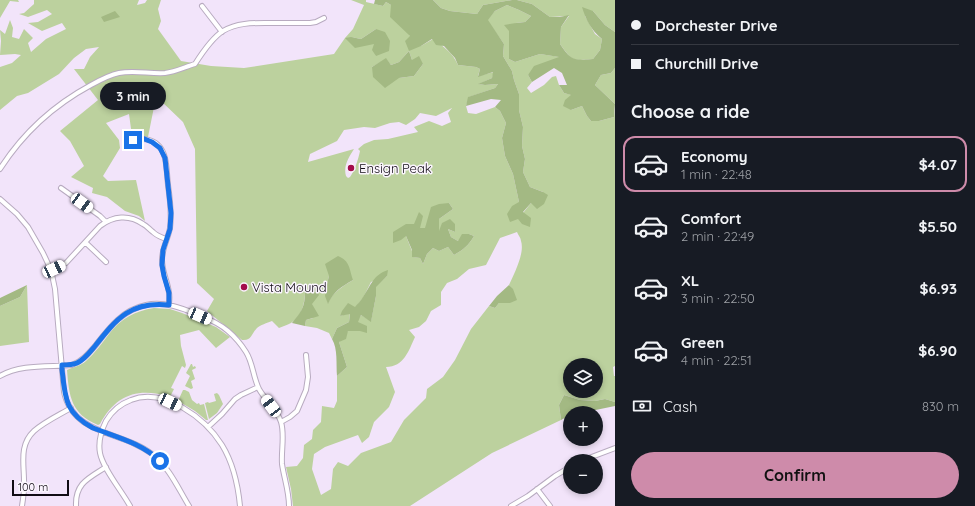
<!DOCTYPE html>
<html lang="en">
<head>
<meta charset="utf-8">
<style>
  body { margin:0; font-family:Quicksand,sans-serif; background:#242831; color:#f1f3f6; height:100vh; display:flex; flex-direction:column; font-size:15px; white-space:nowrap }
  * { box-sizing:border-box; margin:0 }
  p { font-size:13px; color:#9ea1a6 }
  .icon { flex:none; width:22px; height:22px; fill:none; stroke:currentColor; stroke-width:2; stroke-linecap:round; stroke-linejoin:round }
  .map { position:relative; flex:1; overflow:hidden }
  .panel { display:flex; flex-direction:column; background:#171b24; width:360px }
  .panel>* { flex:none }
  .banner { display:grid; align-content:center; height:88px; padding:0 16px; background:#171b24 }
  .tools { position:absolute; left:563px; top:358px; display:grid; gap:8px }
  .tools a { display:grid; place-items:center; width:40px; height:40px; border-radius:50%; background:#171b24; box-shadow:0 2px 6px #0003; font-size:20px }
  .scale { position:absolute; left:12px; bottom:10px; width:57px; box-sizing:border-box; padding-left:4px; border:2px solid #110c14; border-top:0; font-size:11px; line-height:14px; white-space:nowrap; color:#110c14; -webkit-text-stroke:3px #fbf5fe; paint-order:stroke }
  .end { position:absolute; width:18px; height:18px; margin:-9px; border:5px solid #1a73e8; background:#fff; box-shadow:0 0 0 2px #fff }
  .from { border-radius:50% }
  .bubble { position:absolute; height:28px; border-radius:14px; background:#171b24; box-shadow:0 2px 6px #0003; font-size:13px; font-weight:700; line-height:28px; text-align:center }
  .car { position:absolute; width:12px; height:24px; margin:-12px -6px; border-radius:5px; box-shadow:0 0 3px 1px #0007; background:linear-gradient(#fff 24%,#345 0 40%,#fff 0 76%,#345 0 86%,#fff 0) }
  .banner b { display:flex; align-items:center; gap:14px; height:38px; font-size:15px }
  .banner b+b { border-top:1px solid #363941 }
  .banner i { width:10px; height:10px; background:#f1f3f6 }
  ul { padding:0; list-style:none }
  li { display:flex; align-items:center; gap:12px; height:56px; margin:0 8px 6px; padding:0 8px; border:2px solid transparent; border-radius:12px }
  li div { flex:1 }
  li b { display:block; font-size:15px }
  li em { font-style:normal; font-weight:700 }
  li.selected { border-color:#ce8baa }
  li>.icon { width:36px; height:36px; stroke-width:1.5 }
  h2 { padding:0 16px; font-size:18px; line-height:48px }
  .pay { display:flex; align-items:center; gap:10px; height:44px; padding:0 16px; font-size:15px }
  .pay p { margin-inline-start:auto }
  .cta { display:flex; gap:8px; margin-top:auto; padding:8px 16px }
  .cta a { flex:1; height:46px; border-radius:24px; background:#ce8baa; color:#111; font-size:16px; font-weight:700; line-height:46px; text-align:center }
  main { display:flex; flex:1; min-height:0 }
  .map>svg:first-child { display:block }
</style>
</head>
<body>
<main>
<div class="map">
<svg width="615" height="506" viewBox="0 0 615 506">
  <rect width="100%" height="100%" fill="#f2e4fa"/>
  <path fill="#bcd19e" fill-rule="evenodd" d="M0,0h18l1,2 -9,-1 -10,17z
    M34,0h105l-2,5 8,-2 2,-3h14l-3,9 3,12 -3,8 23,32 30,5 33,2 90,-14 11,-16 8,-9 11,-24 -13,-5h15v2l17,4 3,-4 5,3 19,31 11,10 12,-7c10,7 20,14 25,26l18,2 4,2 -2,7 16,-4 -2,6 -13,6 6,1 13,-1 -3,4 -26,9 -3,9 2,7 8,1 19,-7 5,4 6,12 -4,15 3,18 8,18 6,28 4,11 8,-10 12,-11 -13,-5 -7,-15 2,-13 -3,-13 1,-19 -4,-17v-16l-5,-14 -2,-9 -9,-15 1,-12 -17,-24 8,-9 12,-6 12,5 12,6 -6,6 -9,1 -7,8v28l6,3 25,-8 20,3 -32,18 4,7 -5,6 4,5 13,-8 8,-8 4,-1 3,9 5,8 8,2 -1,15 11,-4 5,10 4,5h8l15,-4 1,-8v257l-2,1 1,9h1v26l-10,-3 -10,2 -15,-1 -16,-5 -5,10 2,15 -69,33 -82,53h-117l-2,-17 -5,-22 11,-1 6,-8 1,-13 8,-6 1,-9 8,-8 1,-16 12,2 3,-7v-25l10,-9 -8,-25 9,-11h12l-3,-9 4,-7 10,6 5,-25v-10l11,-10 -16,6 -8,16 -8,10 -7,-4 -8,12 10,-3 -1,9 -12,6 -5,11 -3,-6 -12,-5 -12,-2 1,-6 7,-2 -1,-14 -7,-13c0,12 -3,25 -14,32 -3,2 -8,3 -12,5l-7,-7c-5,2 -12,4 -15,7 -6,6 -5,13 -15,12l-35,-29 7,-12 -17,-16 -2,-134 -12,-27 -23,-22 -5,2 -7,35 -16,-1 -3,-22 -23,9 13,17 1,8 -17,28 5,5 28,-1 9,41 -6,-5 -14,-5 -18,-14 -15,-4 1,-5 -22,-11 13,-11 -14,-25 -10,-10 38,-31 -24,-31h10l6,-12 9,-10 -13,2 -12,9 -15,16 -31,19 -11,3 -17,14v-43l12,-4 9,-8 -6,-1 -15,1 1,-14 -1,-11 5,4 5,-14 3,8 -1,9 7,2 5,-10 9,9 -5,5 3,9 15,-13 20,-10 -4,-6 -20,8 -14,-8 10,-1 14,-8 -5,-4 -19,7 -9,-3 5,-1 10,-9zM376,29v27l-2,-12 -23,-7 10,2zM409,51l3,9 11,4 -9,12 -15,2 -27,-11 14,-8 5,6 8,-3zM452,108l-4,5 3,9 -9,4 -13,-5 -15,6 4,5 -30,7 -14,1 -10,4 -6,5 2,2c-2,9 -5,19 -10,26l-2,1 -2,-2c-3,-10 3,-19 8,-27l-46,13 2,-8 27,-13 7,-11 20,-3 11,1 15,-5 9,-1 7,3 9,-6 5,-6 16,3zM449,203l4,6 -14,10v13l16,-8v8l-7,-3 3,8 7,4 11,-7 5,2c-5,9 -11,14 -20,19l-6,-8 -9,4 -6,-3 -6,6 -4,10 -3,-6 -7,-1 -1,-6 -6,-15v-12h8l6,4h6zM517,232c1,3 4,6 4,9 4,12 -7,33 -12,44l4,5 -3,13h-11l-4,5 -6,-2 -18,23 -16,31 -12,17 -16,12 -1,9 -22,22 -13,22 -30,11 -13,13 -10,-4 -5,7 -2,20 -10,6 -9,-26 2,-15 11,-7 33,-12 4,8 7,-6 5,-15 15,-15 6,-15 -9,-25c18,0 23,-17 29,-30l-6,-7 10,-3 7,-6 5,-10 10,-6v-13l6,-9 10,-4 12,-10 17,-4 14,-27zM329,276l24,4c-11,7 -19,11 -25,23l-2,-15zM570,365h26v26h-26z
    M433,0h79l-29,5 -6,9 -27,-3 -9,-3z
    M517,0h98v32l-10,-7 -12,-14 -8,5 10,18 7,5 -2,11 -7,9c-21,2 -21,2 -33,-15l1,-17 8,-11 -19,1 -18,-13z
    M615,68v36l-20,-19 6,-10 10,-2z
    M27,285l2,57 -29,4v-40l20,-9z
    M154,308l16,1 12,4 34,14 14,10 -14,11 -17,-18 -19,5 1,11 5,19 -1,3 -3,-2 -11,22 3,1 -4,8c-31,-10 -54,-3 -70,27l-2,1c-27,-11 -29,-29 -31,-55 6,-3 14,-4 19,-9 9,-8 16,-18 23,-27 11,-15 26,-23 45,-26z
    M191,364h1l1,3 2,-1 1,2 -4,2 3,9 -4,2 2,7 -2,1 -6,-3 5,-10 -4,-3z
    M183,390h2l4,2 3,8 5,4 2,-1 1,2 4,-1 4,16h-2l-11,-9 -17,-10z
    M217,393l2,2 4,9 -6,9 -8,6 -4,-16 3,-1 1,1 7,-2 -2,-7z"/>
  <path fill="#a3b983" d="M375,0h58l8,8 9,3 27,3 6,-9 29,-5h5l15,4 18,13h10l9,-2 -8,12 -1,17c11,16 13,17 33,15l7,-9 2,-11c-11,-9 -16,-19 -20,-32l11,4 12,14 10,7v36l-4,5 -10,2 -6,10 20,19 -1,13 -15,4h-8l-4,-5 -5,-10 -11,4 -8,-4 2,-6 6,-5 -7,-2 -5,-8h8l-5,-12 -8,-5 -22,14 -4,-7 6,-9 25,-9 -19,-3 -25,8 -6,-3v-28l-5,-6 12,-2 9,-1 6,-6 -12,-6 -12,-5 -12,6 -7,9 16,24 -1,12 9,15 2,9 5,14v16l4,17 -1,19 3,13 -2,13 7,15 13,5 5,3 -4,9 -7,5 -6,-6 -8,9 8,6 -1,9 -8,-3 -4,-5 -8,3 -3,-8 5,-8 7,-4 -6,-28 -8,-18 -3,-18 4,-15 -6,-12 -5,-4 6,-7 -10,-1 -25,7 2,-9 27,-9 3,-4 -13,1 -7,-1 14,-6 1,-6 -15,5 2,-8 -4,-2 -18,-2 -3,-7 -11,-12 -8,-1 -4,-6 -11,7 -12,5 3,9 7,-4 4,8 -9,12 -15,2 -14,10 -12,-11 -1,-10 14,-9 5,7 8,-3 10,-11 -4,-10 5,-5 -20,-19 1,-12 -5,-3 -3,4 -9,-2z
    M115,11l5,6 -16,5 -3,-5z
    M376,29l9,3 5,9 -1,10 -13,5 -4,-6 2,-6 -19,4 -10,-10 6,-1 10,2z
    M449,203l4,6 -14,10v12l3,-8 8,-4 5,5v8l-7,-3 3,8 7,4 4,-7h7l5,2c-5,9 -11,14 -20,19l-6,-8 -9,4 -6,-3 -6,6 -4,10 -3,-6 -8,-1v-7l-6,-14 -5,4 -8,3v-11l13,-8h8l5,-12 4,4 -3,12h5l6,-21 8,-3z
    M338,256c12,5 11,12 15,24 -12,7 -19,11 -25,24l-3,-8 1,-8 3,-12 -4,-12z
    M388,270l-1,6 -11,11v9l-5,26 -10,-7 -3,7 9,4v7l-7,-2h-12l-2,8 -7,3 8,25 -10,9c-1,-12 1,-27 -5,-37l5,-11 12,-6 1,-8 -10,2 2,-5 6,-8 7,4c2,-3 6,-6 8,-10 8,-12 10,-22 25,-27z
    M27,285l-7,12 -20,9v-8z
    M509,285l4,4 4,11 -7,3h-11l-4,5 -6,-2 8,-10z
    M315,287l4,8 -7,9 7,12 -13,4 -1,6 -13,-3c10,-12 13,-16 13,-32z
    M564,395l16,5 15,1 10,-2 10,3v4l-34,7h-11v2l-9,5 -2,-15z"/>
  <g fill="none" stroke-linecap="round" stroke-linejoin="round">
    <defs>
      <path id="minor" d="M202,6l20,26
        M126,142c17,-6 34,-4 39,16 2,9 2,18 3,27 2,14 4,29 2,43 -2,11 -8,20 -8,32 0,12 6,22 7,33 1,4 0,8 0,12
        M0,169c23,-36 54,-64 91,-84 9,-5 18,-10 28,-12 15,-3 31,1 46,0 10,-1 20,-6 30,-9 7,-11 17,-26 28,-33 15,-9 32,-8 49,-8 12,0 25,0 38,0l6,-1 8,-4
        M61,188l39,28 6,6
        M0,199l17,15 11,13 15,26 8,17 4,19 9,103c9,44 59,39 88,62 17,13 26,34 37,52
        M86,243l20,19
        M51,270l15,-7 34,-37c13,-10 29,-12 43,-2 4,2 6,5 10,8 4,4 8,5 13,7
        M0,376c21,-12 48,-9 72,-11 10,-4 16,-11 23,-19 14,-18 27,-36 51,-41 18,-4 36,3 53,10 10,4 20,8 29,16 7,6 13,13 18,21 7,11 7,25 13,37 6,11 18,20 22,33 4,13 0,28 1,42 2,14 7,27 7,42
        M281,422l9,-5 7,-6 9,-21 2,-13 -2,-22
        M208,427l14,-13 13,-15 6,-4 17,-8
        M581,461l34,-13
        M537,489l13,17
        M22,506c1,-8 3,-16 2,-25 0,-18 -5,-36 10,-50 10,-9 25,-16 37,-23
        M76,506c-1,-23 13,-28 30,-39
        M130,506c-8,-15 -27,-37 -30,-53 -2,-11 1,-22 6,-32 6,-10 14,-17 25,-21 33,-13 74,18 91,45 11,18 16,40 18,61
        M511,506l17,-10 27,-20 15,-9"/>
    </defs>
    <use href="#minor" stroke="#b8abc0" stroke-width="6"/>
    <use href="#minor" stroke="#fff" stroke-width="4"/>
  </g>
  <g fill="none" stroke-linecap="round" stroke-linejoin="round">
    <path stroke="#1a73e8" stroke-width="5" d="M133,140l9,-2 10,4 8,6 5,10 6,55 -1,16 -7,21 -1,15 2,11 5,17v12c-38,-4 -52,13 -74,41 -5,6 -10,13 -18,17 -5,2 -10,2 -15,2v4c3,29 3,44 31,59 23,9 49,15 67,33"/>
  </g>
  <g fill="#a30c4c" stroke="#fbf5fe" stroke-width="1.5">
    <circle cx="351" cy="168" r="4"/>
    <circle cx="244" cy="287" r="4"/>
  </g>
  <g text-anchor="middle" dominant-baseline="central" stroke-width="3" stroke-linejoin="round" paint-order="stroke">
    <g font-size="13" fill="#110c14" stroke="#fbf5fe" text-anchor="start">
      <text x="359" y="168">Ensign Peak</text>
      <text x="252" y="287">Vista Mound</text>
    </g>
  </g>
</svg>
<div class="tools">
<a><svg class="icon" aria-label="layers" viewBox="0 0 24 24"><path d="M12 4l9 5-9 5-9-5zM3 14l9 5 9-5"/></svg></a>
<a>+</a>
<a>−</a>
</div>
<div class="scale">100 m</div>
<i class="end from" style="left:160px;top:461px"></i>
<i class="end" style="left:133px;top:140px"></i>
<div class="bubble" style="left:100px;top:82px;width:66px">3 min</div>
<i class="car" style="left:82px;top:203px;rotate:126deg"></i>
<i class="car" style="left:54px;top:269px;rotate:65deg"></i>
<i class="car" style="left:200px;top:316px;rotate:113deg"></i>
<i class="car" style="left:170px;top:402px;rotate:115deg"></i>
<i class="car" style="left:271px;top:406px;rotate:323deg"></i>
</div>
<section class="panel">
<div class="banner">
<b><i class="from"></i>Dorchester Drive</b>
<b><i></i>Churchill Drive</b>
</div>
<h2>Choose a ride</h2>
<ul>
<li class="selected"><svg class="icon" aria-label="car" viewBox="0 0 24 24"><path d="M5 17H2v-5l4-1 3-4h7l3 4 3 1v5h-3M9 17h6M6 11h13"/><circle cx="7" cy="17" r="2"/><circle cx="17" cy="17" r="2"/></svg><div><b>Economy</b><p>1 min · 22:48</p></div><em>$4.07</em></li>
<li><svg class="icon" aria-label="car" viewBox="0 0 24 24"><path d="M5 17H2v-5l4-1 3-4h7l3 4 3 1v5h-3M9 17h6M6 11h13"/><circle cx="7" cy="17" r="2"/><circle cx="17" cy="17" r="2"/></svg><div><b>Comfort</b><p>2 min · 22:49</p></div><em>$5.50</em></li>
<li><svg class="icon" aria-label="car" viewBox="0 0 24 24"><path d="M5 17H2v-5l4-1 3-4h7l3 4 3 1v5h-3M9 17h6M6 11h13"/><circle cx="7" cy="17" r="2"/><circle cx="17" cy="17" r="2"/></svg><div><b>XL</b><p>3 min · 22:50</p></div><em>$6.93</em></li>
<li><svg class="icon" aria-label="car" viewBox="0 0 24 24"><path d="M5 17H2v-5l4-1 3-4h7l3 4 3 1v5h-3M9 17h6M6 11h13"/><circle cx="7" cy="17" r="2"/><circle cx="17" cy="17" r="2"/></svg><div><b>Green</b><p>4 min · 22:51</p></div><em>$6.90</em></li>
</ul>
<div class="pay"><svg class="icon" aria-label="cash" viewBox="0 0 24 24"><path d="M3 7h18v10H3z"/><circle cx="12" cy="12" r="2"/></svg>Cash<p>830 m</p></div>
<div class="cta"><a>Confirm</a></div>
</section>
</main>
</body>
</html>
